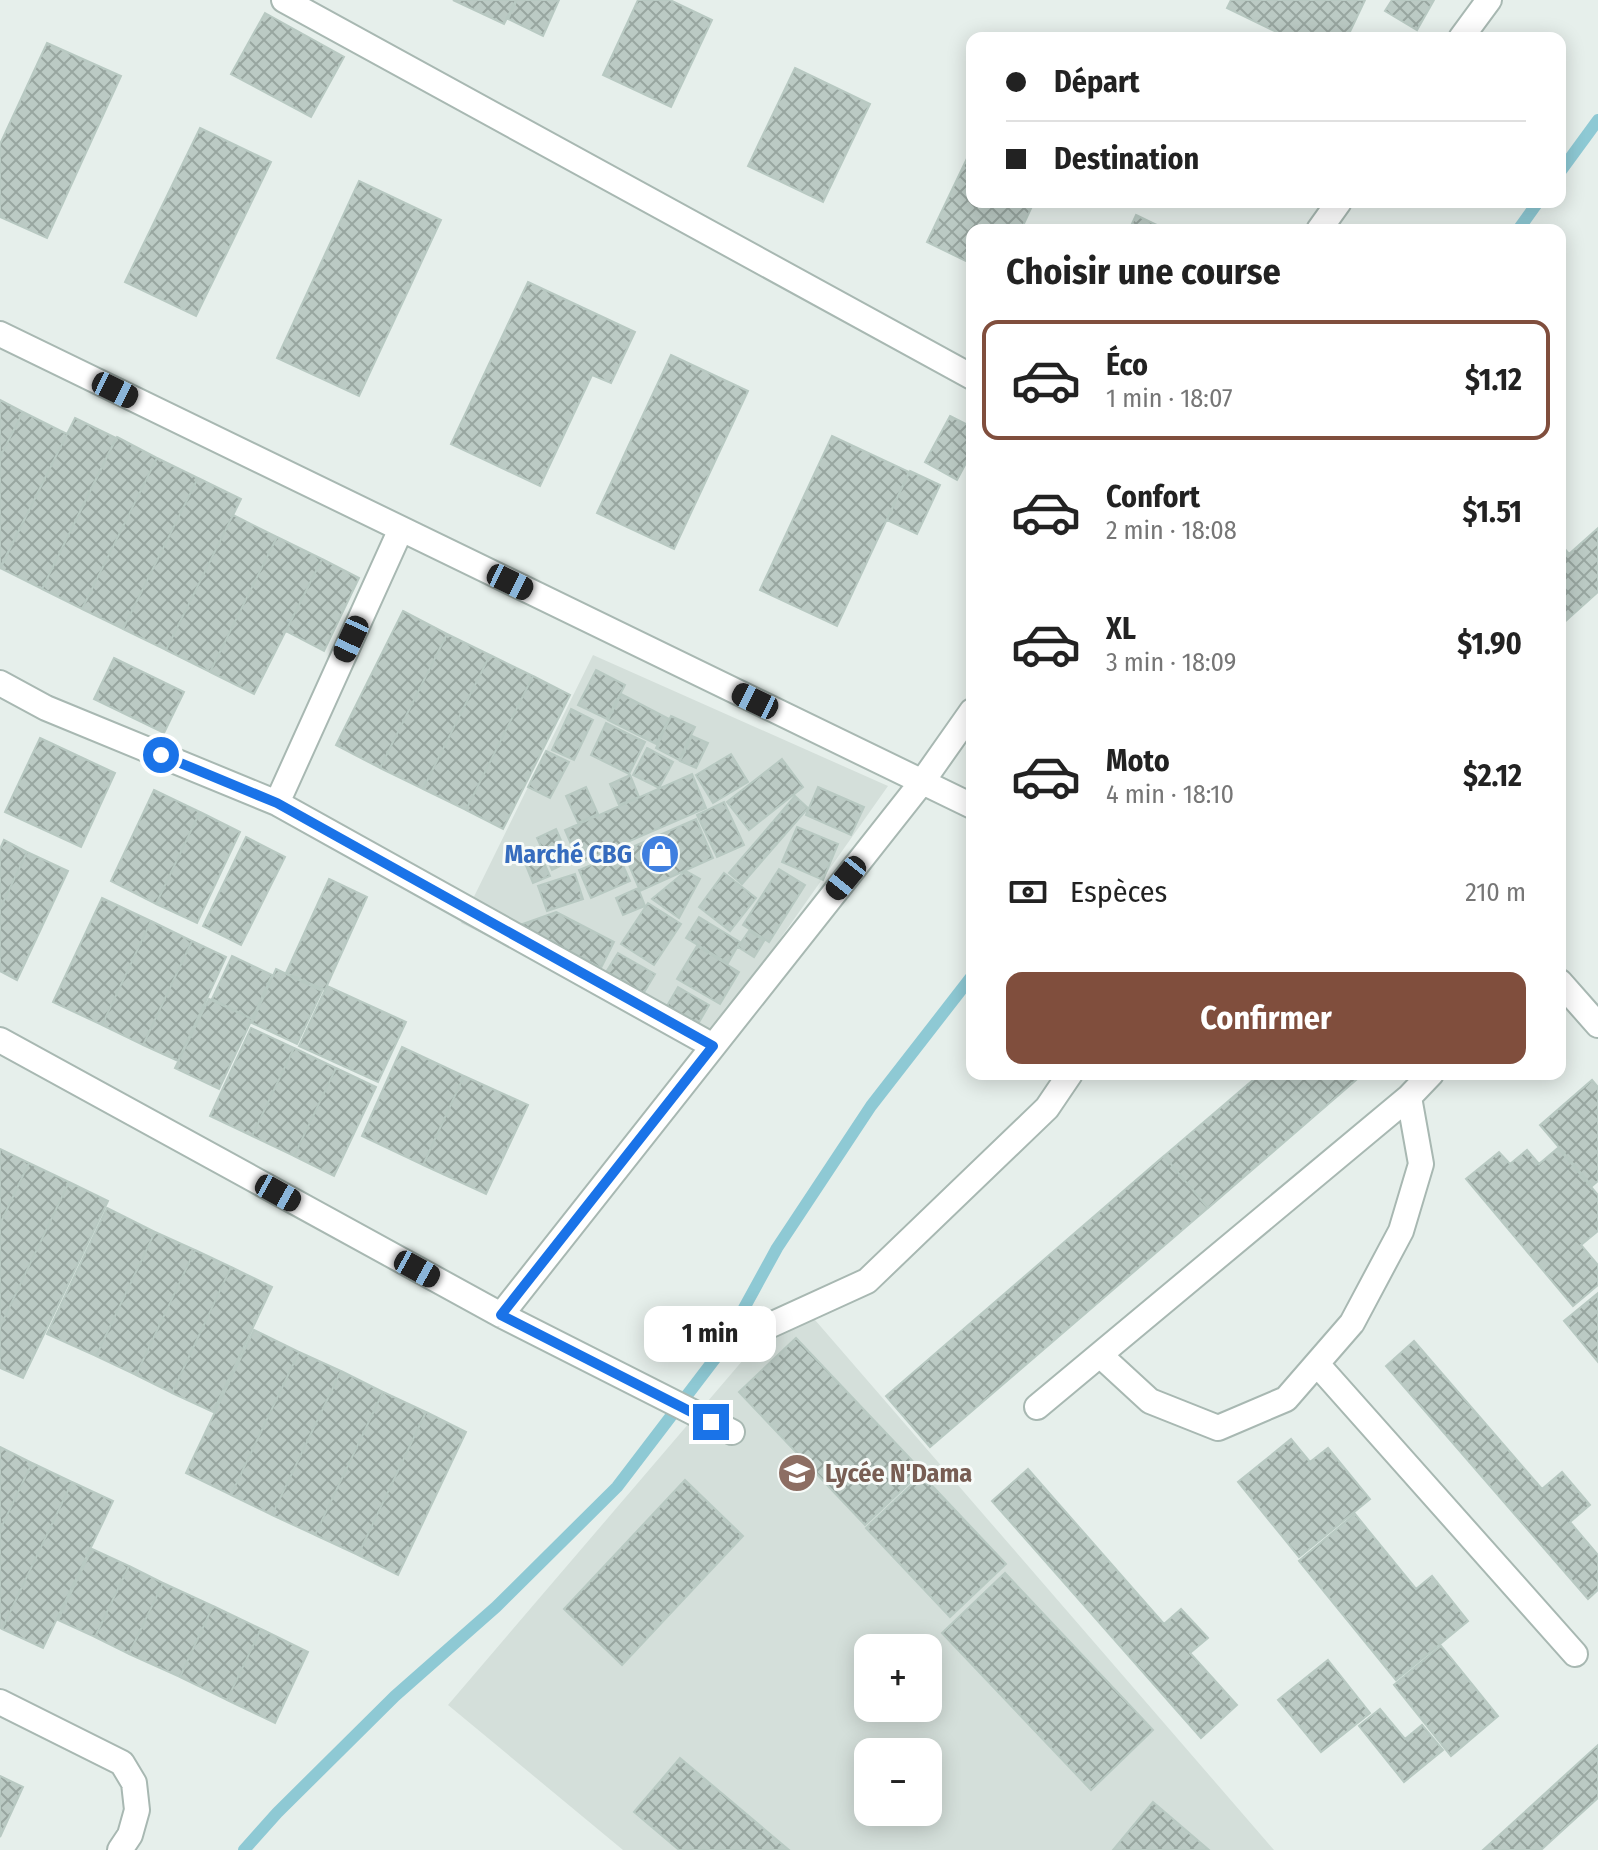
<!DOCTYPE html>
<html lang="fr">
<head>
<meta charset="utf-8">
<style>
  body { margin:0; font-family:"Fira Sans Condensed",sans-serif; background:#f2f2f2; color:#222; height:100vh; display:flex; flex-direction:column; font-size:30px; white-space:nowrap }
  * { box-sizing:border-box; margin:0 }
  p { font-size:26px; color:#767676 }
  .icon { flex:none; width:44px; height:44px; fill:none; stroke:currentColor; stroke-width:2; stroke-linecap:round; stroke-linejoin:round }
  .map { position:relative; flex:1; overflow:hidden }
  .side { position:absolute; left:966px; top:224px; width:600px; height:856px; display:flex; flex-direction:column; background:#fff; border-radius:16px; box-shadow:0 4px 20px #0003 }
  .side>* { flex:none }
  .banner { position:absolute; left:966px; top:32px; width:600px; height:176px; border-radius:16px; box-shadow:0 4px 20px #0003; display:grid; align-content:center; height:176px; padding:0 40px; background:#fff }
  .buttons { position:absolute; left:854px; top:1634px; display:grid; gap:16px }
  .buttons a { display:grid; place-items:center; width:88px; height:88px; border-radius:16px; background:#fff; box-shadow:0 4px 20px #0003; font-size:40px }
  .end { position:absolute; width:36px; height:36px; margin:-18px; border:10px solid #1a73e8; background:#fff; box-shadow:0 0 0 4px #fff }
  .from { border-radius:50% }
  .bubble { position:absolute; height:56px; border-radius:16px; background:#fff; box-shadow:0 4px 20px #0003; font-size:26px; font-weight:700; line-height:56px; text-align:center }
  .car { position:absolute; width:24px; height:48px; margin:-24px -12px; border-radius:10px; box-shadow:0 0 6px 2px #0007; background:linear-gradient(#222 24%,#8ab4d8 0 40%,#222 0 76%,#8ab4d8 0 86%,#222 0) }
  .banner b { display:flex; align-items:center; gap:28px; height:76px; font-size:30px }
  .banner b+b { border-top:2px solid #e0e0e0 }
  .banner i { width:20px; height:20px; background:#222 }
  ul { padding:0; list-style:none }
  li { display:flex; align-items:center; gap:24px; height:120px; margin:0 16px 12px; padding:0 24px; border:4px solid transparent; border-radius:16px }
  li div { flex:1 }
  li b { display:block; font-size:30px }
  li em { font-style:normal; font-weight:700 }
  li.selected { border-color:#804e3d }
  li>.icon { width:72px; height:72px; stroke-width:1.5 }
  h2 { padding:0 40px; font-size:36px; line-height:96px }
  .pay { display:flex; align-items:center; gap:20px; height:88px; padding:0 40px; font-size:30px }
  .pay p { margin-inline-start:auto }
  .action { display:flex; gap:16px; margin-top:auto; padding:16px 40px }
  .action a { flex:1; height:92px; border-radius:16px; background:#804e3d; color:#fff; font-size:32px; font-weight:700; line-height:92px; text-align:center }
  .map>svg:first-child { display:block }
</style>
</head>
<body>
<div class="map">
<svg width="1598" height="1850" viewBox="0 0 1598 1850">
  <defs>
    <pattern id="building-cross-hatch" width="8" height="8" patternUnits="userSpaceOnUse" patternTransform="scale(2)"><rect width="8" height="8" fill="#bbcac4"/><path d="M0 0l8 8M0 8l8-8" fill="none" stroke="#98a6a0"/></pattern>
  </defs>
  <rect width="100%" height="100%" fill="#e6efeb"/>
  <path fill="#d4dfda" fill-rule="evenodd" d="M593,655l295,131 -182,258 -245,-121z
    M796,1298l478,552h-651l-175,-145zM868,1648h60v60h-60zM868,1752h60v60h-60z"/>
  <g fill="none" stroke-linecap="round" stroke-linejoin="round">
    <path stroke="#8ec9d4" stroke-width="12" d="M1560,172l38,-52
      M1518,230l20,-28
      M244,1850l33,-37 118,-117 101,-89 121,-120 103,-135 57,-104 94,-142 101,-130"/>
  </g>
  <path fill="url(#building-cross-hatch)" stroke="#b8c9c2" stroke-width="2" d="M453,0h63l-12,24z
    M517,0h42l-16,36 -35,-17z
    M638,0h32l42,20 -41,87 -68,-32z
    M1231,0h134l-18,38h-58l-62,-30z
    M1392,0h42l-17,30 -32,-19z
    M265,13l79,44 -33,60 -80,-43z
    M47,43l74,33 -74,162 -47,-21v-73z
    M795,68l75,36 -47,98 -75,-36z
    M200,128l71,34 -75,154 -71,-34z
    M972,148v54h62l-13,28h-49v34l-45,-22z
    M359,181l82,39 -82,176 -82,-38z
    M1136,215l31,15h-38z
    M528,282l107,50 -24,51 -19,-8 -52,111 -89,-42z
    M671,355l77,36 -74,158 -77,-36z
    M0,400l23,12 -23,45z
    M23,412l44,22 -67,135v-112z
    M950,416l22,11v25l-15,28 -32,-18z
    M75,418l41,20 -74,151 -42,-21z
    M832,436l77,36 -72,154 -77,-36z
    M117,437l40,21 -75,151 -40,-20z
    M157,458l41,20 -75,151 -41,-20z
    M910,471l30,14 -23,49 -30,-14z
    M198,478l43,21 -75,151 -43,-21z
    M233,515l44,22 -67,135 -44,-22z
    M1598,528v64l-38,34v-83l9,11z
    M277,537l45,22 -68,135 -44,-22z
    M322,559l37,19 -35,73 -38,-20z
    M403,611l44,23 -67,134 -44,-23z
    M447,634l43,21 -67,134 -43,-21z
    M490,655l43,21 -67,134 -43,-21z
    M114,658l70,34 -20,41 -70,-34z
    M596,670l29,15 -18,34 -29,-14z
    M533,676l37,19 -67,134 -37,-19z
    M621,694l48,25 -13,25 -48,-24z
    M571,709l22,11 -19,40 -22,-10z
    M671,716l24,11 -16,33 -23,-12z
    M606,723l39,19 -16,32 -38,-19z
    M692,736l16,7 -12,25 -16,-7z
    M40,738l75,35 -34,74 -76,-35z
    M647,748l26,14 -14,26 -26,-13z
    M546,751l23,11 -19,36 -22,-11z
    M731,754l17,28 -35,21 -17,-28z
    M782,759l21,28 -54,43 -22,-28z
    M692,774l14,34 -127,55 -14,-33z
    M630,775l9,22 -20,8 -9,-21z
    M586,787l12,27 -20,9 -12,-27z
    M818,787l46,20 -13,28 -45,-20z
    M154,790l46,22 -44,92 -45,-23z
    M795,796l13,12 -66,76 -13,-11z
    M724,802l20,43 -27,12 -20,-42z
    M200,812l40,20 -43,91 -41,-19z
    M696,819l17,39 -73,33 -17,-40z
    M797,827l41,17 -15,36 -41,-18z
    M556,829l14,32 -18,9 -15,-32z
    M246,837l39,20 -44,88 -38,-19z
    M4,840l23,12 -27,57v-60z
    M27,852l41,19 -51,109 -17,-9v-62z
    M618,854l12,27 -39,17 -12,-28z
    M541,856l9,20 -17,7 -8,-20z
    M779,869l26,16 -36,57 -26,-17z
    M686,871l14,8 -21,39 -27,-19z
    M724,873l32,25 -26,33 -31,-24z
    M575,874l8,25 -36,12 -9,-25z
    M329,879l38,18 -42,93 -39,-17z
    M638,888l7,18 -22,9 -7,-17z
    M102,898l49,23 -49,104 -49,-23z
    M648,903l33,21 -27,41 -33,-21z
    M556,912l58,30 -13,26 -81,-43z
    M699,917l41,25 -12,21 -42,-25z
    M151,921l41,20 -49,104 -41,-20z
    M749,931l15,10 -10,16 -16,-10z
    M192,941l34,16 -48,104 -35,-16z
    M697,946l42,26 -19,32 -43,-25z
    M618,953l37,21 -15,25 -37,-22z
    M232,956l40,19 -20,44 -40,-20z
    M276,969l46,22 -25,53 -45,-21z
    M327,986l79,36 -28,60 -79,-36z
    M678,987l31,18 -11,19 -31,-18z
    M209,999l43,20 -33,70 -44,-21z
    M251,1028l43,20 -42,88 -42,-20z
    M402,1047l62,29 -41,89 -61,-29z
    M294,1048l42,20 -42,88 -42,-20z
    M336,1068l40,19 -42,89 -40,-20z
    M1260,1074h103l-155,134 -44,-52z
    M464,1076l64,29 -42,89 -63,-29z
    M1592,1080l6,7v94l-6,5 -52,-61z
    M1558,1148l40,47v36l-17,14 17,20v20l-25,21 -107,-127 33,-27 11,12 17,-14 12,14z
    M0,1149l29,14 -29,61z
    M1164,1156l44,52 -278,239 -44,-51z
    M29,1163l40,19 -69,145v-103z
    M69,1182l39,19 -85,177 -23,-10v-41z
    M107,1208l48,24 -59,124 -49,-22z
    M155,1232l40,18 -59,125 -40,-19z
    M195,1250l36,17 -59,126 -36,-18z
    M231,1267l41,20 -59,125 -41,-19z
    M1598,1293v69l-34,-41z
    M254,1330l45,22 -68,143 -45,-22z
    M796,1338l126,133 -57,54 -126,-133z
    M1414,1341l128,148 20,-17 28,33 -20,17 28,33v35l-10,9 -202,-233z
    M299,1352l42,19 -69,144 -41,-20z
    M341,1371l42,21 -68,143 -43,-20z
    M383,1392l43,20 -68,143 -43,-20z
    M426,1412l40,20 -68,143 -40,-20z
    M1291,1439l19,23 18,-14 42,51 -71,58 -61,-75z
    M0,1447l32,16 -32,67z
    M32,1463l40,19 -70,147 -2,-1v-98z
    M1028,1469l136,155 17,-15 27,29 -18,15 47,52 -36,33 -209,-237z
    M922,1475l84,89 -56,53 -84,-89z
    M685,1480l58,56 -121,129 -58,-56z
    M72,1482l41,19 -70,147 -41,-19z
    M1355,1514l61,75 16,-13 36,45 -72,59 -97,-119z
    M92,1549l37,17 -34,71 -37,-17z
    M129,1566l34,17 -34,71 -34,-17z
    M1005,1573l148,157 -62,60 -149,-157z
    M163,1583l50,23 -33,71 -51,-23z
    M213,1606l48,23 -34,71 -47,-23z
    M261,1629l47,23 -33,71 -48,-23z
    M1441,1646l57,70 -47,40 -57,-71z
    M1328,1660l42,53 -49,39 -43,-52z
    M1380,1709l25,30 17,-14 21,25 -39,32 -45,-56z
    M1598,1745v53l-57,52h-58z
    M680,1758l109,92h-110l-45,-38z
    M0,1776l23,11 -23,50z
    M1153,1802l56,48h-96z"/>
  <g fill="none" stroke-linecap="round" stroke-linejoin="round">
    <defs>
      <path id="minor" d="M284,0l688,377
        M1461,38l28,-38
        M1319,230l20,-28
        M0,334l972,472
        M0,683l46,25 231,95 436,243
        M277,803l124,-274
        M1560,982l38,43
        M0,1040l501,275 231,117
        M501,1315l421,-533 50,-71
        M751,1334l116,-53 180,-173 23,-34
        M1100,1355l50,46 68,27 68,-29 66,-76 49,-92 20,-67 -12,-67
        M1317,1364l258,290
        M1037,1407l372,-310 22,-23
        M0,1702l122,61 12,20 3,27 -7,25 -10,15"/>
    </defs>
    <use href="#minor" stroke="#a8b8b2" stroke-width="28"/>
    <use href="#minor" stroke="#fff" stroke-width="24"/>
  </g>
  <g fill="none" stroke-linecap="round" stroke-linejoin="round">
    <path stroke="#1a73e8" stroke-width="10" d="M161,755l116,48 436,243 -212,269 210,107"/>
  </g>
  <defs>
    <symbol id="shop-disc" viewBox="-11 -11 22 22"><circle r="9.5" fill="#3f7fe0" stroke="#f7fbf9"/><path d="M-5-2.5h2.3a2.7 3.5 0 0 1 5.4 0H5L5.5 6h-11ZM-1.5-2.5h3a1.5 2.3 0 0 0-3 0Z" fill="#fff"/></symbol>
    <symbol id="school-disc" viewBox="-11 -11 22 22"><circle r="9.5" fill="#8d6e63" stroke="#f7fbf9"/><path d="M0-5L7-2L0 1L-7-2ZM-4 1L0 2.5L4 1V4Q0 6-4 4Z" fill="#fff"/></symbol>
  </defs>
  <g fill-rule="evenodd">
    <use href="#shop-disc" x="638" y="832" width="44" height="44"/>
    <use href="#school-disc" x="775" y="1451" width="44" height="44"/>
  </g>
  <g text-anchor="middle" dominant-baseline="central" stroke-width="6" stroke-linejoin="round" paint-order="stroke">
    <g font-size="26" font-weight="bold" fill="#366cbe" stroke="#f7fbf9" text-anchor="end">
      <text x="632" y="854">Marché CBG</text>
    </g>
    <g font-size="26" font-weight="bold" fill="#785e54" stroke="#f7fbf9" text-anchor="start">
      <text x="825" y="1473">Lycée N'Dama</text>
    </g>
  </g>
</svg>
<div class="buttons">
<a>+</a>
<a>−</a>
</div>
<i class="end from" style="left:161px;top:755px"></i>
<i class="end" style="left:711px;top:1422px"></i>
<div class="bubble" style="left:644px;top:1306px;width:132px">1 min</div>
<i class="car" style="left:115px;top:390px;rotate:116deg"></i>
<i class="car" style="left:510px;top:582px;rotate:116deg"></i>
<i class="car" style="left:351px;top:639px;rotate:205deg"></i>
<i class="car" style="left:755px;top:701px;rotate:296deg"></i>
<i class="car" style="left:846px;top:878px;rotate:219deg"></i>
<i class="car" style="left:278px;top:1193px;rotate:119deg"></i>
<i class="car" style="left:417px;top:1269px;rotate:119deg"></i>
<div class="banner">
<b><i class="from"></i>Départ</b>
<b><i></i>Destination</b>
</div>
<section class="side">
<h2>Choisir une course</h2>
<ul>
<li class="selected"><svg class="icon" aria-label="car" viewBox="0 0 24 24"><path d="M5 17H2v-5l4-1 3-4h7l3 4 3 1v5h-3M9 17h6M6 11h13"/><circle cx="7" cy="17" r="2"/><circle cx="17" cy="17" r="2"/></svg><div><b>Éco</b><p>1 min · 18:07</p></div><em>$1.12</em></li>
<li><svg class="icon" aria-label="car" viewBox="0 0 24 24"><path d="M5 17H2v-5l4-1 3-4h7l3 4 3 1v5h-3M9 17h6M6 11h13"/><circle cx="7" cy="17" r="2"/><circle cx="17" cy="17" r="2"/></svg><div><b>Confort</b><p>2 min · 18:08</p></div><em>$1.51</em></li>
<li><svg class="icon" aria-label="car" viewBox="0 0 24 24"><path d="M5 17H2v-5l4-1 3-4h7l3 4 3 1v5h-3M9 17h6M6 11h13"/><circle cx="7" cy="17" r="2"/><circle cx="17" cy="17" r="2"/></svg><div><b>XL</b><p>3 min · 18:09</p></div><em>$1.90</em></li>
<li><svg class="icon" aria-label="car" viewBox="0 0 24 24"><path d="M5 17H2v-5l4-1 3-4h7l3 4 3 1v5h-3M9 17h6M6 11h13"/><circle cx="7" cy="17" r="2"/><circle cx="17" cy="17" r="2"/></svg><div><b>Moto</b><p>4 min · 18:10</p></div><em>$2.12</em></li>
</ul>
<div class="pay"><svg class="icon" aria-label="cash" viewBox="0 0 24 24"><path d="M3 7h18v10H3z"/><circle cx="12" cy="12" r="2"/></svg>Espèces<p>210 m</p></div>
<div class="action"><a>Confirmer</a></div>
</section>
</div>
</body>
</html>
